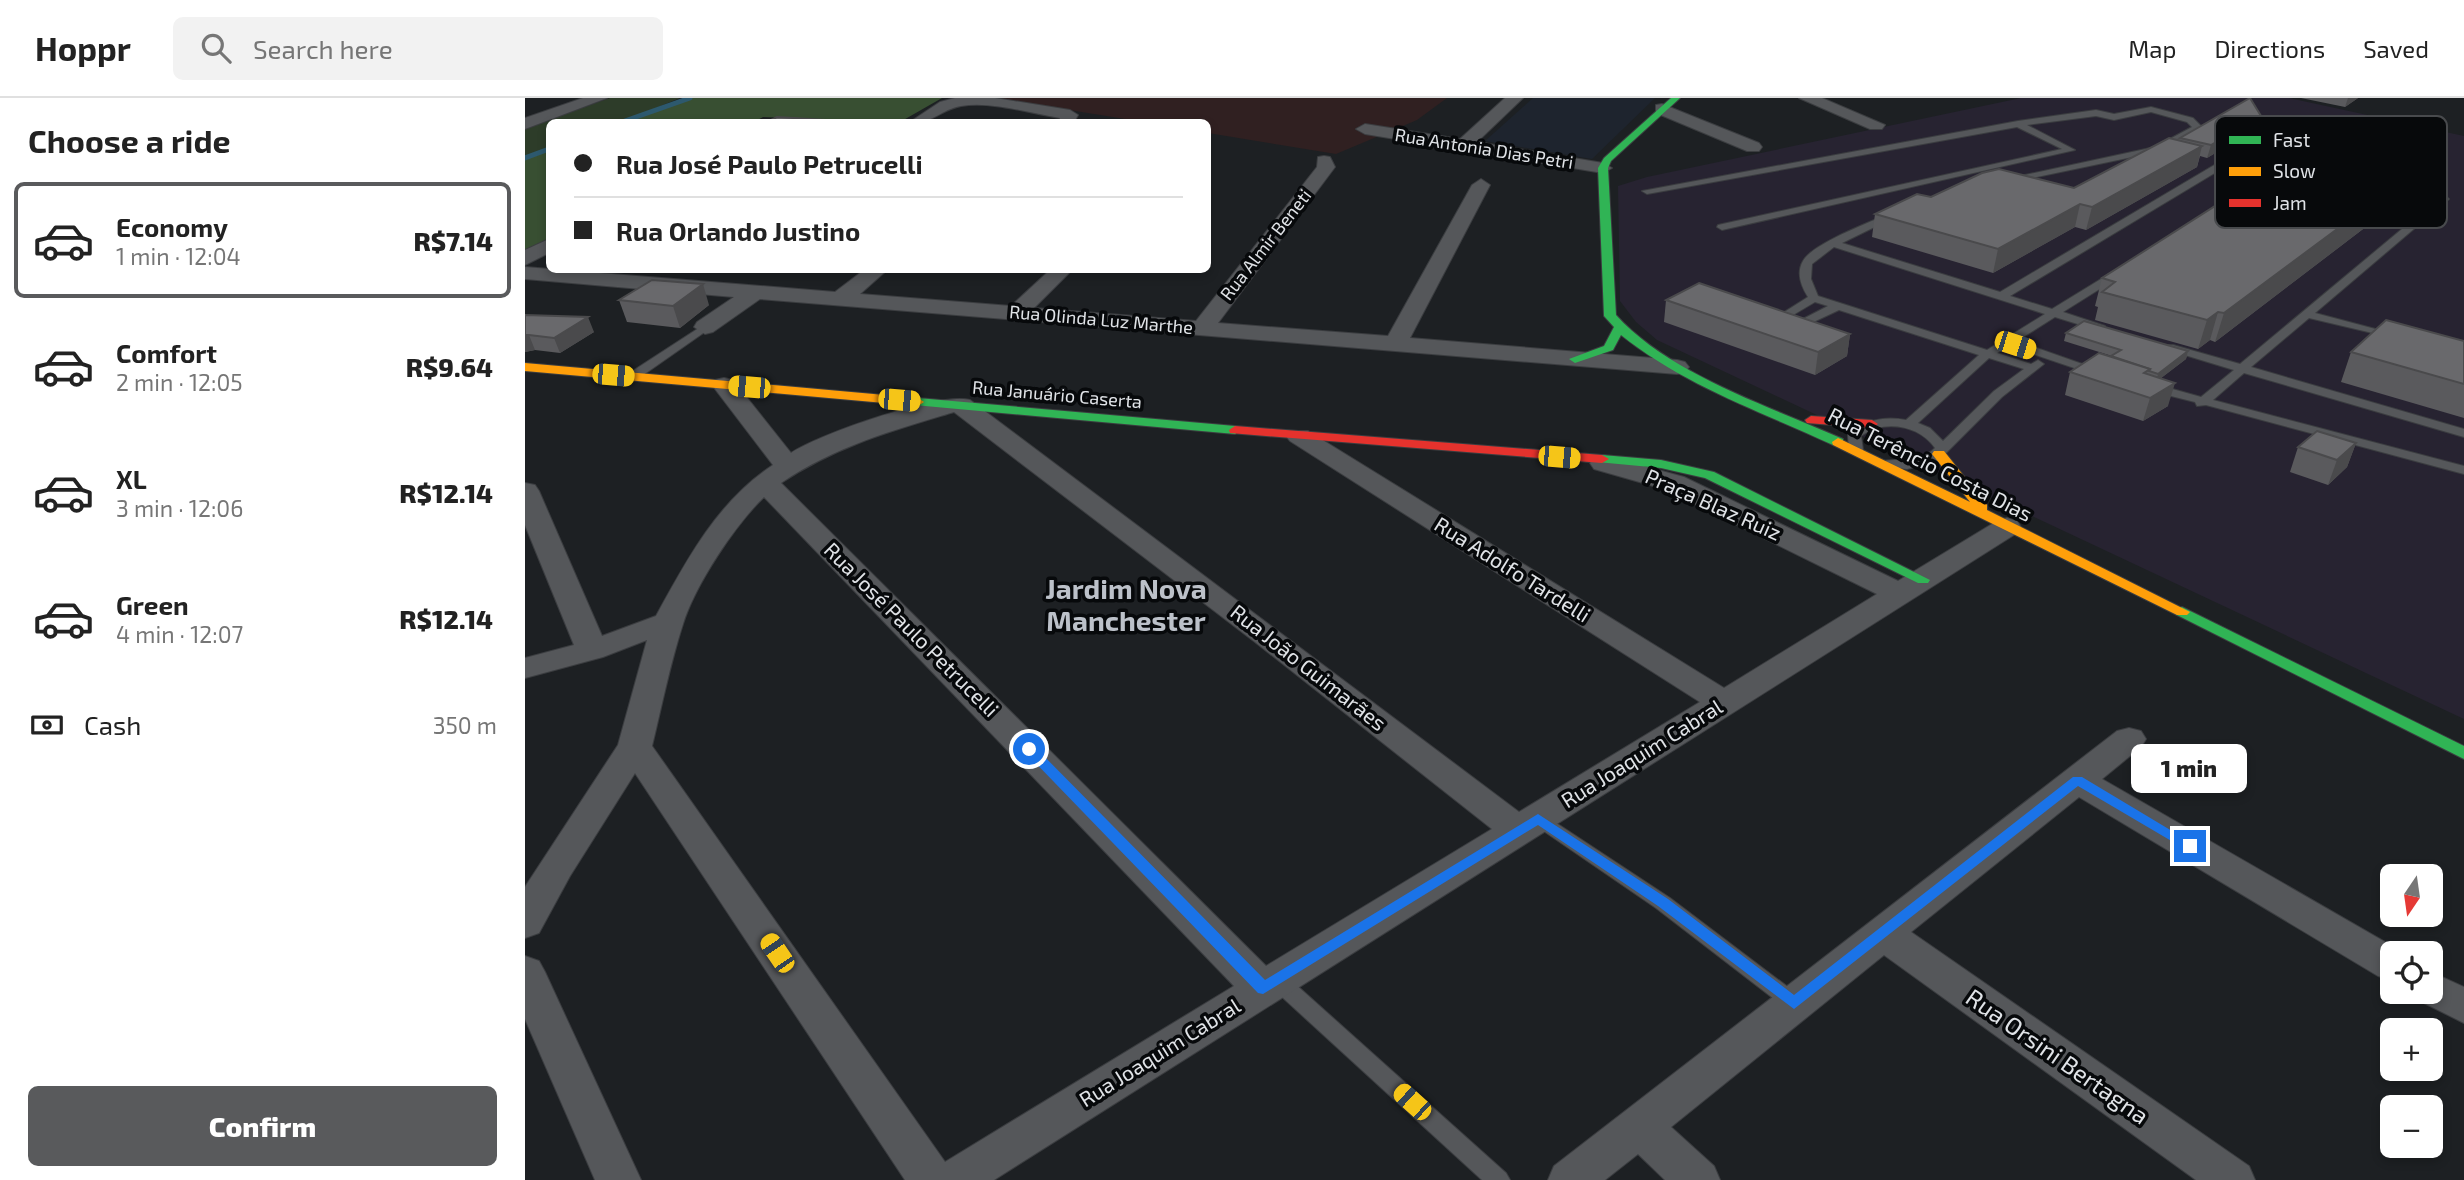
<!DOCTYPE html>
<meta charset="utf-8">
<style>
:root{--surface:#fff;--page:#f2f2f2;--text:#222;--muted:#767676;--line:#e0e0e0;--accent:#595a5c}
body{margin:0;font-family:"Exo 2",sans-serif;background:var(--page);color:var(--text);height:100vh;display:flex;flex-direction:column;font-size:26px;white-space:nowrap}
*{box-sizing:border-box;margin:0}
p{font-size:23px;color:var(--muted)}
.icon{flex:none;width:38px;height:38px;fill:none;stroke:currentColor;stroke-width:2;stroke-linecap:round;stroke-linejoin:round}
.map{position:relative;flex:1;overflow:hidden}
.drawer{display:flex;flex-direction:column;background:var(--surface);width:525px}
.drawer>*{flex:none}
.guide{position:absolute;left:21px;top:21px;width:665px;height:154px;border-radius:10px;box-shadow:0 4px 10px #0003;display:grid;align-content:center;height:154px;padding:0 28px;background:var(--surface)}
.needle{width:46px;rotate:193deg}
.buttons{position:absolute;left:1855px;top:766px;display:grid;gap:14px}
.buttons a{display:grid;place-items:center;width:63px;height:63px;border-radius:10px;background:var(--surface);box-shadow:0 4px 10px #0003;font-size:35px}
.end{position:absolute;width:32px;height:32px;margin:-16px;border:9px solid #1a73e8;background:#fff;box-shadow:0 0 0 4px #fff}
.from{border-radius:50%}
.bubble{position:absolute;height:49px;border-radius:10px;background:var(--surface);box-shadow:0 4px 10px #0003;font-size:23px;font-weight:800;line-height:49px;text-align:center}
.car{position:absolute;width:21px;height:42px;margin:-21px -10px;border-radius:9px;box-shadow:0 0 5px 2px #0007;background:linear-gradient(#f5c518 24%,#345 0 40%,#f5c518 0 76%,#345 0 86%,#f5c518 0)}
.guide b{display:flex;align-items:center;gap:24px;height:66px;font-size:26px}
.guide b+b{border-top:2px solid var(--line)}
.guide i{width:18px;height:18px;background:var(--text)}
ul{padding:0;list-style:none}
li{display:flex;align-items:center;gap:21px;height:116px;margin:0 14px 10px;padding:0 14px;border:4px solid transparent;border-radius:10px}
li div{flex:1}
li b{display:block;font-size:26px}
li em{font-style:normal;font-weight:800}
li.current{border-color:var(--accent)}
li>.icon{width:63px;height:63px;stroke-width:1.5}
h2{padding:0 28px;font-size:32px;line-height:84px}
.pay{display:flex;align-items:center;gap:18px;height:77px;padding:0 28px;font-size:26px}
.pay p{margin-inline-start:auto}
.primary-button{display:flex;gap:14px;margin-top:auto;padding:14px 28px}
.primary-button a{flex:1;height:80px;border-radius:10px;background:var(--accent);color:#fff;font-size:28px;font-weight:800;line-height:80px;text-align:center}
header{display:flex;align-items:center;gap:42px;box-sizing:border-box;height:98px;padding:0 35px;background:var(--surface);border-bottom:2px solid var(--line)}
header strong{font-size:33px}
nav{display:flex;gap:38px;margin-inline-start:auto;font-size:24px}
.search{width:490px;height:63px;background:var(--page);display:flex;align-items:center;gap:18px;box-sizing:border-box;padding:0 24px;border-radius:10px;color:var(--muted);font-size:26px}
main{display:flex;flex:1;min-height:0}
.map>svg:first-child{display:block}
</style>
<header>
<strong>Hoppr</strong>
<div class="search"><svg class="icon" aria-label="search" viewBox="0 0 24 24"><circle cx="10" cy="10" r="6"/><path d="M15 15l6 6"/></svg>Search here</div>
<nav><a>Map</a><a>Directions</a><a>Saved</a></nav>
</header>
<main>
<section class="drawer">
<h2>Choose a ride</h2>
<ul>
<li class="current"><svg class="icon" aria-label="car" viewBox="0 0 24 24"><path d="M5 17H2v-5l4-1 3-4h7l3 4 3 1v5h-3M9 17h6M6 11h13"/><circle cx="7" cy="17" r="2"/><circle cx="17" cy="17" r="2"/></svg><div><b>Economy</b><p>1 min · 12:04</p></div><em>R$7.14</em></li>
<li><svg class="icon" aria-label="car" viewBox="0 0 24 24"><path d="M5 17H2v-5l4-1 3-4h7l3 4 3 1v5h-3M9 17h6M6 11h13"/><circle cx="7" cy="17" r="2"/><circle cx="17" cy="17" r="2"/></svg><div><b>Comfort</b><p>2 min · 12:05</p></div><em>R$9.64</em></li>
<li><svg class="icon" aria-label="car" viewBox="0 0 24 24"><path d="M5 17H2v-5l4-1 3-4h7l3 4 3 1v5h-3M9 17h6M6 11h13"/><circle cx="7" cy="17" r="2"/><circle cx="17" cy="17" r="2"/></svg><div><b>XL</b><p>3 min · 12:06</p></div><em>R$12.14</em></li>
<li><svg class="icon" aria-label="car" viewBox="0 0 24 24"><path d="M5 17H2v-5l4-1 3-4h7l3 4 3 1v5h-3M9 17h6M6 11h13"/><circle cx="7" cy="17" r="2"/><circle cx="17" cy="17" r="2"/></svg><div><b>Green</b><p>4 min · 12:07</p></div><em>R$12.14</em></li>
</ul>
<div class="pay"><svg class="icon" aria-label="cash" viewBox="0 0 24 24"><path d="M3 7h18v10H3z"/><circle cx="12" cy="12" r="2"/></svg>Cash<p>350 m</p></div>
<div class="primary-button"><a>Confirm</a></div>
</section>
<div class="map">
<svg width="1939" height="1082" viewBox="0 0 1939 1082">
<rect width="100%" height="100%" fill="#1d2023"/>
<!-- commercial -->
<path fill="#272331" d="M1496,0H1764L1939,38V621L1132,242L1111,224L1095,203L1093,88L1122,79Z"/>
<!-- built -->
<path fill="#1e242e" d="M1008,0H1130L1067,61L960,43Z"/>
<!-- medical -->
<path fill="#302021" d="M470,0H922L892,22L811,56L683,35L682,24H619Z"/>
<!-- green -->
<path fill="#2d3c29" d="M85,0H155L97,24H24V51L0,60V30Z"/>
<!-- forest -->
<g fill="#384f32">
<path d="M165,0H417L375,24L238,19L229,24H97Z"/>
<path d="M24,51V140L0,154V60Z"/>
</g>
<g fill="none" stroke-linecap="round" stroke-linejoin="round">
<!-- stream -->
<g stroke="#2d596e" stroke-width="5">
<path d="M97,24L165,0"/>
<path d="M0,60L24,51"/>
</g>
<defs>
<g id="lane">
<path d="M1626,9L1668,20L1677,29L1636,53L1483,85V81L1486,80L1630,49L1667,29L1662,24L1626,14L1589,22L1571,18L1502,27L1550,52L1197,132L1192,129L1193,127L1537,51L1492,29L1122,96L1117,93L1493,23L1571,12L1589,16Z"/>
<path d="M1733,52L1790,66L1785,69L1733,58H1718L1485,198L1527,211L1589,173H1597V177L1538,214L1580,228V232H1572L1530,219L1492,243L1580,274L1578,277H1570L1484,248L1472,255L1506,266L1513,262L1519,266L1477,299L1412,364L1382,371L1359,369V363C1378,360 1395,365 1410,350C1394,327 1359,321 1336,338L1338,352L1331,356L1324,352L1323,337C1337,322 1360,318 1381,322L1454,257L1314,212L1282,227H1274V223L1303,208L1290,204L1263,220L1253,218L1283,199C1276,188 1271,175 1278,163C1287,146 1345,124 1364,116L1372,118L1317,145L1475,194L1713,53ZM1309,149L1520,216L1462,252L1293,198L1286,181L1287,166ZM1464,260L1499,271L1469,293L1418,343L1405,330L1393,325Z"/>
<path d="M1864,81L1914,93L1924,101L1790,215L1873,237V241L1784,220L1726,269L1939,331V339L1719,275L1688,302L1939,368V376L1681,307L1672,308L1670,304L1622,292V286L1626,285L1676,299L1709,272L1640,251V247H1648L1715,266L1913,101L1908,97L1861,86L1859,84Z"/>
<path d="M180,226L184,227V231L111,282H103V276Z"/>
<path d="M1013,715L1019,717L1145,800L1276,899L1279,905L1276,911L1269,913L1262,911L1131,810L1007,725L1004,721L1007,717Z"/>
<path d="M752,874L759,876L981,1075L985,1082H957L745,888L742,882L745,876Z"/>
</g>
<g id="street">
<path d="M58,0H82L0,31V20Z"/>
<path d="M430,0H470L545,12L553,17L549,24H533L535,20C504,15 467,3 436,8C414,12 409,26 385,24L415,4Z"/>
<path d="M980,0H998L952,44L1078,65L1087,70L1078,75L840,36L831,31L840,26L935,41Z"/>
<path d="M1274,0H1297L1360,27L1357,31H1345Z"/>
<path d="M1137,6L1234,45L1237,49L1234,53H1222L1131,15V7Z"/>
<path d="M799,58L805,59L810,69L693,225L863,238L947,87L956,81L965,87L885,240L1152,262L1160,264L1164,269L1160,274L1152,276L235,201L188,234L180,236L169,229L172,224L209,199L0,181V169L310,194L339,172H362L335,196L486,208L525,172H547L509,210L671,223L792,69L793,59Z"/>
<path d="M24,141V155L0,167V152Z"/>
<path d="M199,280L208,282L266,355C294,336 415,294 445,302L994,714L1175,604L765,343L761,338L765,333H783L1199,590L1352,496L1139,391L1069,371L1065,365L1069,359L1078,357L1159,379L1373,483L1472,423L1482,420L1492,423L1496,429L1492,435L469,1082H380L110,675L45,778L14,835L0,840V789L93,647L122,542L78,559L0,580V560L49,547L0,427V385L10,387L14,393L77,538L131,518C162,461 193,403 248,367L187,287L190,282ZM429,314L730,544L967,731L741,868L256,385C311,348 366,333 429,314ZM239,399L709,888L420,1064L127,648C137,607 145,566 158,526C170,487 210,427 239,399Z"/>
<path d="M1604,630L1616,633L1621,641L1616,649L1577,681L1881,856H1867V882L1853,878L1554,699L1386,834L1724,1068L1730,1082H1671L1359,857L1146,1029L1189,1068L1195,1082H1140L1113,1056L1080,1082H1023L1029,1068L1592,633Z"/>
<path d="M0,858L14,863L20,874L116,1082H70L0,921Z"/>
<path d="M1906,874L1939,889V925L1891,901L1888,894H1906Z"/>
</g>
<g id="fast">
<path d="M1146,0H1155L1086,63L1083,70L1091,217C1144,276 1246,309 1318,341V347H1308C1237,314 1158,287 1096,237L1088,252L1050,265L1044,261L1079,248L1089,229L1079,218L1073,70L1079,60Z"/>
<path d="M393,300L710,328L716,332L710,336L389,307L387,304Z"/>
<path d="M1077,357L1136,362L1189,374L1405,482L1403,485H1393L1180,380L1136,370L1072,364L1070,361Z"/>
<path d="M1657,509L1939,648V661L1652,517L1649,514L1652,511Z"/>
</g>
<g id="slow">
<path d="M0,265L393,300L399,304L393,308L0,273Z"/>
<path d="M1313,340L1445,404L1407,356L1409,353H1419L1462,407V412L1665,514L1662,517H1652L1308,347L1307,344Z"/>
</g>
<g id="jam">
<path d="M1286,318L1347,322L1353,326L1347,330L1282,325L1280,322Z"/>
<path d="M710,328L1077,357L1084,361L1077,365L705,335L704,332Z"/>
</g>
</defs>
<!-- lane casing -->
<use href="#lane" stroke="#3b3d40" stroke-width="2"/>
<!-- street casing -->
<use href="#street" stroke="#3b3d40" stroke-width="2"/>
<!-- fast casing -->
<use href="#fast" stroke="#3b3d40" stroke-width="2"/>
<!-- slow casing -->
<use href="#slow" stroke="#3b3d40" stroke-width="2"/>
<!-- jam casing -->
<use href="#jam" stroke="#3b3d40" stroke-width="2"/>
<!-- lane -->
<use href="#lane" fill="#55575a" fill-rule="evenodd"/>
<!-- street -->
<use href="#street" fill="#55575a" fill-rule="evenodd"/>
<!-- fast -->
<use href="#fast" fill="#30b455" fill-rule="evenodd"/>
<!-- slow -->
<use href="#slow" fill="#ff9f0a" fill-rule="evenodd"/>
<!-- jam -->
<use href="#jam" fill="#e5322d" fill-rule="evenodd"/>
</g>
<!-- wall -->
<g fill="#5a5a5d">
<path d="M1776,0H1833L1820,9Z"/>
<path d="M1736,18L1732,30L1682,60L1675,58L1672,69L1561,132L1550,129L1468,175L1347,139L1350,116L1549,90L1654,43L1655,40Z"/>
<path d="M1889,74L1880,99L1690,244L1685,242L1673,251L1570,222L1573,209L1570,208L1577,180Z"/>
<path d="M94,202L184,207L155,230L102,224Z"/>
<path d="M1141,202L1325,236L1322,258L1290,277L1139,224Z"/>
<path d="M0,217L69,234L35,255L10,252L0,254Z"/>
<path d="M1541,235L1663,253L1661,261L1636,280L1643,308L1618,323L1540,297L1545,274L1587,258L1539,243Z"/>
<path d="M1939,243V320L1816,284L1826,254Z"/>
<path d="M1831,345L1822,369L1803,387L1765,374L1773,349Z"/>
</g>
<!-- shaded-wall -->
<g fill="#4a4a4c">
<path d="M1823,0H1833L1820,9Z"/>
<path d="M1736,18L1732,30L1682,60L1686,47Z"/>
<path d="M1677,48L1672,69L1561,132L1567,109Z"/>
<path d="M1889,74L1880,99L1690,244L1699,215Z"/>
<path d="M1555,106L1550,129L1468,175L1473,151Z"/>
<path d="M178,186L184,207L155,230L148,208Z"/>
<path d="M1693,214L1685,242L1673,251L1682,222Z"/>
<path d="M63,219L69,234L35,255L29,240Z"/>
<path d="M1325,236L1322,258L1290,277L1293,254Z"/>
<path d="M0,237H4L10,252L0,254Z"/>
<path d="M1663,253L1661,261L1631,284L1633,276Z"/>
<path d="M1650,285L1643,308L1618,323L1625,300Z"/>
<path d="M1831,345L1822,369L1803,387L1812,362Z"/>
</g>
<!-- building -->
<g fill="#69696c" stroke="#4a4a4c" stroke-width="2">
<path d="M1725,0L1736,18L1686,47L1655,40Z"/>
<path d="M252,19L334,24H242Z"/>
<path d="M1644,40L1677,48L1567,109L1555,106L1473,151L1350,116L1392,96L1406,99L1457,75L1474,71L1549,90Z"/>
<path d="M1781,50L1889,74L1699,215L1693,214L1682,222L1577,194L1590,184L1577,180Z"/>
<path d="M127,182L178,186L148,208L94,202Z"/>
<path d="M1174,185L1325,236L1293,254L1141,202Z"/>
<path d="M0,217L63,219L29,240L4,237H0Z"/>
<path d="M1861,222L1939,243V286L1826,254Z"/>
<path d="M1559,223L1663,253L1633,276L1624,273L1625,271L1586,258L1596,252L1541,235Z"/>
<path d="M1574,255L1625,271L1619,275L1650,285L1625,300L1545,274Z"/>
<path d="M1792,333L1831,345L1812,362L1773,349Z"/>
</g>
<!-- route -->
<path fill="#1a73e8" d="M500,648H509L740,882L1013,716L1143,801L1269,897L1548,679H1557L1672,748L1665,753L1660,751L1553,688L1269,911L1133,808L1013,727L738,896L733,895L500,654Z"/>
<g text-anchor="middle" stroke-width="7" stroke-linejoin="round" paint-order="stroke">
<!-- far-street labels -->
<g font-size="18" fill="#e0e3e7" stroke="#07090b">
<text transform="translate(959 51) rotate(9)" y="6">Rua Antonia Dias Petri</text>
<text transform="translate(741 147) rotate(-52)" y="6">Rua Almir Beneti</text>
<text transform="translate(576 222) rotate(5)" y="6">Rua Olinda Luz Marthe</text>
<text transform="translate(532 297) rotate(5)" y="6">Rua Januário Caserta</text>
</g>
<!-- street labels -->
<g font-size="21" fill="#e0e3e7" stroke="#07090b">
<text transform="translate(1405 367) rotate(27)" y="7">Rua Terêncio Costa Dias</text>
<text transform="translate(1188 407) rotate(24)" y="7">Praça Blaz Ruiz</text>
<text transform="translate(987 472) rotate(32)" y="7">Rua Adolfo Tardelli</text>
<text transform="translate(386 532) rotate(45)" y="7">Rua José Paulo Petrucelli</text>
<text transform="translate(783 570) rotate(38)" y="7">Rua João Guimarães</text>
<text transform="translate(1117 656) rotate(-32)" y="7">Rua Joaquim Cabral</text>
<text transform="translate(635 955) rotate(-32)" y="7">Rua Joaquim Cabral</text>
</g>
<!-- near-street labels -->
<g font-size="24" fill="#e0e3e7" stroke="#07090b">
<text transform="translate(1532 959) rotate(35)" y="8">Rua Orsini Bertagna</text>
</g>
<!-- district labels -->
<g font-size="28" font-weight="bold" fill="#bcc1c9" stroke="#07090b">
<text x="601" y="501">Jardim Nova<tspan x="601" dy="32">Manchester</tspan></text>
</g>
</g>
<!-- legend -->
<rect x="1690" y="18" width="232" height="112" rx="10" fill="#07090b" stroke="#484a4d" stroke-width="2"/>
<rect x="1704" y="38" width="32" height="8" fill="#30b455"/>
<rect x="1704" y="69" width="32" height="9" fill="#ff9f0a"/>
<rect x="1704" y="101" width="32" height="8" fill="#e5322d"/>
<g font-size="19" fill="#e0e3e7">
<text x="1748" y="49">Fast</text>
<text x="1748" y="80">Slow</text>
<text x="1748" y="112">Jam</text>
</g>
</svg>
<div class="buttons">
<a><svg class="needle" viewBox="-14 -14 28 28"><path d="M0-13l5 13h-10z" fill="#e53935"/><path d="M0 13l5-13h-10z" fill="#767676"/></svg></a>
<a><svg class="icon" aria-label="locate" viewBox="0 0 24 24"><circle cx="12" cy="12" r="6"/><path d="M12 2v4M12 18v4M2 12h4M18 12h4"/></svg></a>
<a>+</a>
<a>−</a>
</div>
<i class="end from" style="left:504px;top:651px"></i>
<i class="end" style="left:1665px;top:748px"></i>
<div class="bubble" style="left:1606px;top:646px;width:116px">1 min</div>
<i class="car" style="left:1490px;top:247px;rotate:108deg"></i>
<i class="car" style="left:88px;top:277px;rotate:95deg"></i>
<i class="car" style="left:224px;top:289px;rotate:275deg"></i>
<i class="car" style="left:374px;top:302px;rotate:95deg"></i>
<i class="car" style="left:1034px;top:359px;rotate:95deg"></i>
<i class="car" style="left:252px;top:855px;rotate:326deg"></i>
<i class="car" style="left:887px;top:1004px;rotate:312deg"></i>
<div class="guide">
<b><i class="from"></i>Rua José Paulo Petrucelli</b>
<b><i></i>Rua Orlando Justino</b>
</div>
</div>
</main>
